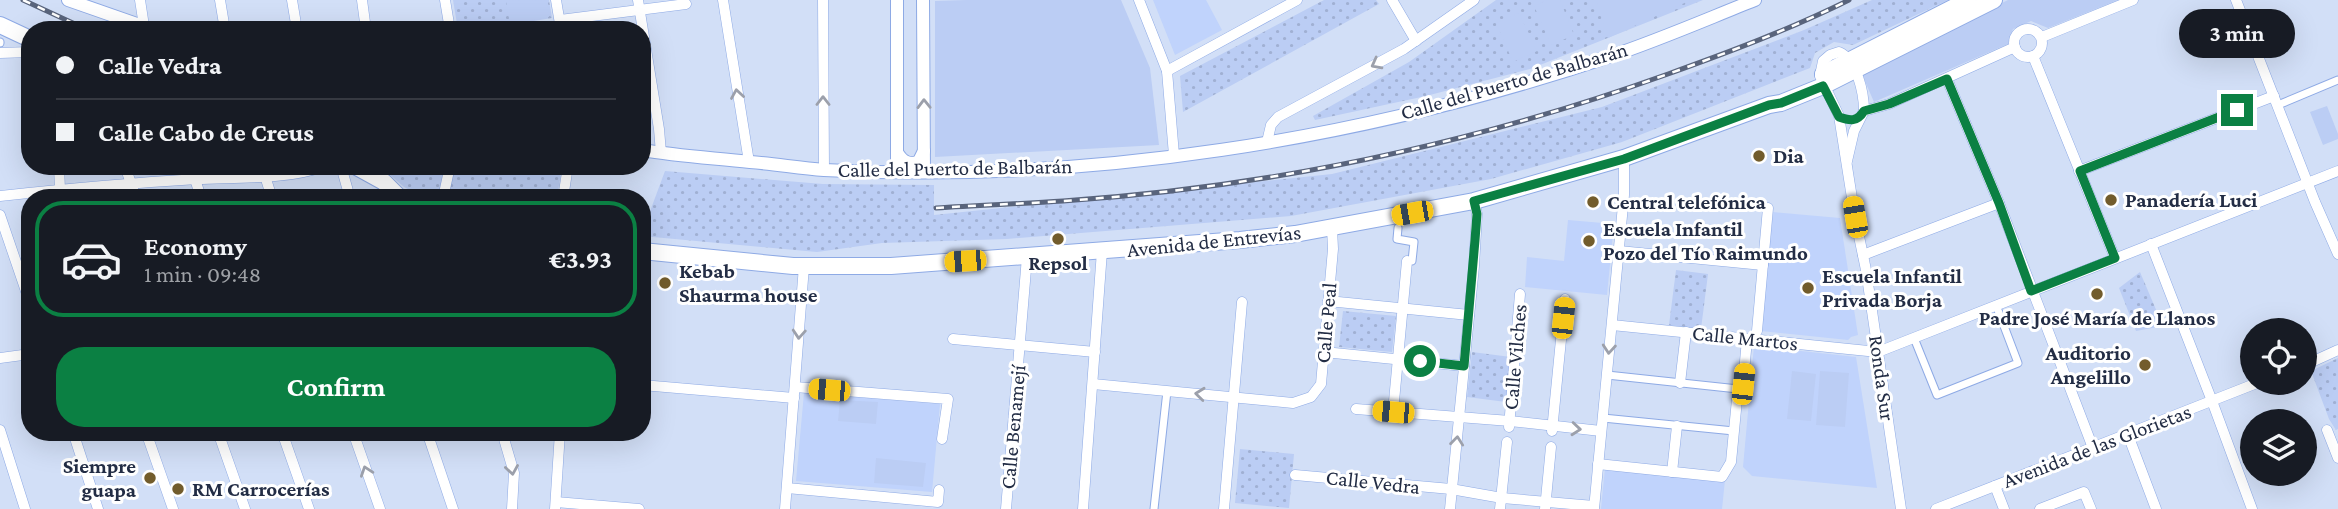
<!DOCTYPE html>
<meta charset="utf-8">
<style>
:root{--surface:#171b24;--page:#242831;--text:#f1f3f6;--muted:#9ea1a6;--line:#363941;--accent:#0b8043}
body{margin:0;font-family:"Crimson Pro",serif;background:var(--page);color:var(--text);height:100vh;display:flex;flex-direction:column;font-size:26px;white-space:nowrap}
*{box-sizing:border-box;margin:0}
p{font-size:23px;color:var(--muted)}
.icon{flex:none;width:38px;height:38px;fill:none;stroke:currentColor;stroke-width:2;stroke-linecap:round;stroke-linejoin:round}
.map{position:relative;flex:1;overflow:hidden}
.drawer{position:absolute;left:21px;top:189px;width:630px;height:252px;display:flex;flex-direction:column;background:var(--surface);border-radius:28px;box-shadow:0 7px 28px #0002}
.drawer>*{flex:none}
.guide{position:absolute;left:21px;top:21px;width:630px;height:154px;border-radius:28px;box-shadow:0 7px 28px #0002;display:grid;align-content:center;height:154px;padding:0 35px;background:var(--surface)}
.tools{position:absolute;left:2240px;top:318px;display:grid;gap:14px}
.tools a{display:grid;place-items:center;width:77px;height:77px;border-radius:50%;background:var(--surface);box-shadow:0 7px 28px #0002;font-size:35px}
.end{position:absolute;width:32px;height:32px;margin:-16px;border:9px solid #0b8043;background:#fff;box-shadow:0 0 0 4px #fff}
.from{border-radius:50%}
.bubble{position:absolute;height:49px;border-radius:24px;background:var(--surface);box-shadow:0 7px 28px #0002;font-size:23px;font-weight:700;line-height:49px;text-align:center}
.car{position:absolute;width:21px;height:42px;margin:-21px -10px;border-radius:9px;box-shadow:0 0 5px 2px #0007;background:linear-gradient(#f5c518 24%,#345 0 40%,#f5c518 0 76%,#345 0 86%,#f5c518 0)}
.guide b{display:flex;align-items:center;gap:24px;height:66px;font-size:26px}
.guide b+b{border-top:2px solid var(--line)}
.guide i{width:18px;height:18px;background:var(--text)}
ul{padding:12px 0 0;list-style:none}
li{display:flex;align-items:center;gap:21px;height:116px;margin:0 14px 10px;padding:0 21px;border:4px solid var(--line);border-radius:28px}
li div{flex:1}
li b{display:block;font-size:26px}
li em{font-style:normal;font-weight:700}
li.current{border-color:var(--accent)}
li>.icon{width:63px;height:63px;stroke-width:1.5}
.primary-button{display:flex;gap:14px;margin-top:auto;padding:14px 35px}
.primary-button a{flex:1;height:80px;border-radius:28px;background:var(--accent);color:#fff;font-size:28px;font-weight:700;line-height:80px;text-align:center}
.map>svg:first-child{display:block}
</style>
<div class="map">
<svg width="2338" height="509" viewBox="0 0 2338 509">
<defs>
<pattern id="grass-dots" width="8" height="8" patternUnits="userSpaceOnUse" patternTransform="scale(1.75)"><rect width="8" height="8" fill="#bbcdf4"/><path d="M2 2h.1M6 6h.1" fill="none" stroke="#a0b0d3" stroke-width="1.8" stroke-linecap="round"/></pattern>
</defs>
<rect width="100%" height="100%" fill="#d2dff7"/>
<!-- built -->
<g fill="#c0d3fc">
<path d="M1153,0H1206L1222,30L1175,55Z"/>
<path d="M1773,212L1840,218L1858,335L1851,337L1848,340L1761,331Z"/>
<path d="M1568,220L1614,224L1607,295L1525,287L1527,257L1564,261Z"/>
<path d="M1754,346L1856,357L1877,488L1752,476L1743,467Z"/>
<path d="M804,393L940,404L932,492L796,481Z"/>
<path d="M1605,468L1725,480L1722,509H1601Z"/>
</g>
<!-- grass -->
<g fill="url(#grass-dots)">
<path d="M453,0H549L552,18L479,30H458Z"/>
<path d="M1324,0H1376L1379,4L1183,112L1180,76Z"/>
<path d="M1496,0H1703L1530,69L1426,96L1315,120L1313,116L1409,62Z"/>
<path d="M1872,0H1948L1853,45L1834,42L1815,53L1810,68L1622,142L1491,179L1291,216L1007,239L882,243L817,252L642,236V214H649L665,171L823,184L934,185V215L1332,174L1602,107L1804,30Z"/>
<path d="M380,166H562L557,198H425L404,187Z"/>
<path d="M1676,270L1708,274L1701,329L1669,325Z"/>
<path d="M2140,272L2163,326L2136,331L2119,288Z"/>
<path d="M1343,311L1396,316L1392,352L1339,347Z"/>
<path d="M1472,352L1511,357L1506,402L1467,397Z"/>
<path d="M2338,358V429L2336,430L2329,419L2311,371Z"/>
<path d="M1240,449L1294,454L1289,508L1235,503Z"/>
</g>
<!-- garden -->
<g fill="#bbcdf4">
<path d="M546,0L549,17L510,24L506,1Z"/>
<path d="M966,0H1121L1150,68L1159,145L935,157V1Z"/>
<path d="M1547,0H1560L1574,35L1551,45L1534,6Z"/>
<path d="M1596,0H1691L1608,38Z"/>
<path d="M2008,0H2118L2048,28L2031,21L2013,29L2008,44L1874,102L1861,72Z"/>
<path d="M1519,13L1537,51L1513,62L1496,23Z"/>
<path d="M2327,106L2338,134V139L2323,145L2310,112Z"/>
<path d="M1792,371L1816,374L1811,421L1787,419Z"/>
<path d="M1820,371L1849,373L1845,427L1816,425Z"/>
<path d="M840,400L878,402L876,424L838,421Z"/>
<path d="M876,458L926,463L923,487L874,483Z"/>
</g>
<g fill="none" stroke-linecap="round" stroke-linejoin="round">
<defs>
<g id="pedestrian">
<path d="M0,42V43"/>
<path d="M2278,105L2338,80"/>
<path d="M1398,228L1397,239L1414,242L1412,261"/>
<path d="M1914,338L1937,395L2018,363L1996,305"/>
<path d="M1607,375L1738,389"/>
<path d="M1603,418L1734,431"/>
<path d="M1154,509L1167,391"/>
</g>
<g id="minor">
<path d="M140,0L144,26"/>
<path d="M220,0L225,30"/>
<path d="M292,0L297,30"/>
<path d="M362,0L366,30"/>
<path d="M445,0L450,30"/>
<path d="M556,0L561,30"/>
<path d="M638,0L659,129L661,153"/>
<path d="M723,0L749,162"/>
<path d="M823,0L824,170"/>
<path d="M1139,0L1167,71L1174,155"/>
<path d="M1392,0L1416,41"/>
<path d="M2236,0L2315,202L2338,254"/>
<path d="M560,20L686,4"/>
<circle cx="2028" cy="43" r="14"/>
<path d="M2042,37L2133,0"/>
<path d="M0,53L30,52"/>
<path d="M2033,56L2115,258"/>
<path d="M1167,71L1297,0"/>
<path d="M1947,79L1999,203L2093,448"/>
<path d="M1864,111C1864,93 1857,60 1839,52L1830,55L1823,61L1820,76L1839,116L1855,217L1866,270L1901,509"/>
<path d="M1267,142L1271,125L1278,117L1404,49L1474,0"/>
<path d="M1847,161L1854,131L1864,111L1889,104L2015,47"/>
<path d="M59,166L60,190L63,198"/>
<path d="M125,166L136,198"/>
<path d="M191,166L201,198"/>
<path d="M267,166L265,176L272,198"/>
<path d="M341,166L350,198"/>
<path d="M2079,171L2274,96"/>
<path d="M0,196C65,189 131,183 197,179C236,177 288,180 324,166"/>
<path d="M443,198L450,166"/>
<path d="M563,198L568,166"/>
<path d="M0,215L30,303"/>
<path d="M2151,244L2212,401L2252,509"/>
<path d="M1619,251L1763,265"/>
<path d="M1863,255L1999,203"/>
<path d="M1328,301L1469,315"/>
<path d="M1612,325L1878,352L2338,171"/>
<path d="M1757,331L1768,208"/>
<path d="M953,339L1095,352"/>
<path d="M1324,352L1464,366"/>
<path d="M0,358L30,354"/>
<path d="M2305,365L2338,350"/>
<path d="M1680,383L1686,332"/>
<path d="M1093,384L1293,403L1311,397L1321,384L1333,249L1332,228"/>
<path d="M642,385L794,398"/>
<path d="M795,387L948,399L942,439"/>
<path d="M1356,409L1510,421L1601,431"/>
<path d="M1393,412L1407,261"/>
<path d="M1509,427L1520,294"/>
<path d="M0,430L25,509"/>
<path d="M2327,430L2338,458"/>
<path d="M1552,431L1565,299"/>
<path d="M73,432L98,509"/>
<path d="M146,432L173,509"/>
<path d="M218,432L245,509"/>
<path d="M282,432L309,509"/>
<path d="M353,432L380,509"/>
<path d="M427,432L453,509"/>
<path d="M502,432L514,473L512,509"/>
<path d="M508,432L560,436"/>
<path d="M2128,435L2156,509"/>
<path d="M1598,464L1722,477L1731,462L1738,389L1743,384L1747,339"/>
<path d="M1672,472L1677,426"/>
<path d="M1295,475L1451,489L1502,498L1594,506"/>
<path d="M1995,486L2004,509"/>
<path d="M787,488L938,502L939,490"/>
<path d="M556,502L639,509"/>
<path d="M555,509L560,432"/>
<path d="M785,509L804,266"/>
<path d="M1006,509L1027,257"/>
<path d="M1083,509L1102,251"/>
<path d="M1224,509L1242,302"/>
<path d="M1450,509L1474,266L1477,214L1474,201"/>
<path d="M1500,509L1507,442"/>
<path d="M1545,509L1551,447"/>
<path d="M1594,509L1624,195V158"/>
<path d="M1936,509L2257,383"/>
<path d="M2040,509L2084,492L2091,509"/>
</g>
<g id="tertiary">
<path d="M68,0L154,30"/>
<path d="M897,0V172"/>
<path d="M923,0L924,172"/>
<path d="M642,150C678,156 714,158 750,162C775,164 799,168 824,170C1086,184 1362,140 1611,56C1659,40 1707,19 1755,0"/>
<path d="M898,154C903,162 910,166 919,161L924,151"/>
</g>
<g id="primary">
<path d="M0,25L30,39"/>
<path d="M1823,74L1968,0"/>
<path d="M355,166L384,182L400,198"/>
<path d="M642,251L793,266H891L1240,240L1295,234L1474,201L1624,158L1769,105L1781,103L1823,86L1994,0"/>
</g>
</defs>
<!-- pedestrian casing -->
<use href="#pedestrian" stroke="#8eaae5" stroke-width="9"/>
<!-- minor casing -->
<use href="#minor" stroke="#8eaae5" stroke-width="11"/>
<!-- tertiary casing -->
<use href="#tertiary" stroke="#8eaae5" stroke-width="14"/>
<!-- primary casing -->
<use href="#primary" stroke="#8eaae5" stroke-width="18"/>
<!-- pedestrian -->
<use href="#pedestrian" stroke="#fff" stroke-width="7"/>
<!-- minor -->
<use href="#minor" stroke="#fff" stroke-width="10"/>
<!-- tertiary -->
<use href="#tertiary" stroke="#fff" stroke-width="12"/>
<!-- primary -->
<use href="#primary" stroke="#fff" stroke-width="16"/>
<defs>
<g id="rail">
<path d="M23,0L88,30"/>
<path d="M936,208C978,205 1020,204 1063,201C1269,187 1473,144 1668,74C1729,52 1791,29 1849,0"/>
</g>
</defs>
<!-- rail casing -->
<use href="#rail" stroke="#59647c" stroke-width="5"/>
<!-- rail -->
<use href="#rail" stroke="#fff" stroke-width="2.5" stroke-dasharray="8" stroke-linecap="butt"/>
</g>
<!-- one-way arrows -->
<defs><path id="oneway-chevron" d="M-2-3.5L2.5 0L-2 3.5" fill="none" stroke-width="1.6" stroke-linecap="round" stroke-linejoin="round" transform="scale(1.75)"/></defs>
<g stroke="#9ca0ab">
<use href="#oneway-chevron" transform="translate(1376 64) rotate(152)"/>
<use href="#oneway-chevron" transform="translate(737 94) rotate(-99)"/>
<use href="#oneway-chevron" transform="translate(823 101) rotate(-90)"/>
<use href="#oneway-chevron" transform="translate(924 104) rotate(-91)"/>
<use href="#oneway-chevron" transform="translate(799 334) rotate(94)"/>
<use href="#oneway-chevron" transform="translate(1609 349) rotate(95)"/>
<use href="#oneway-chevron" transform="translate(1200 394) rotate(-174)"/>
<use href="#oneway-chevron" transform="translate(1576 429) rotate(5)"/>
<use href="#oneway-chevron" transform="translate(1457 441) rotate(-84)"/>
<use href="#oneway-chevron" transform="translate(512 470) rotate(81)"/>
<use href="#oneway-chevron" transform="translate(366 471) rotate(-109)"/>
</g>
<g fill="none" stroke-linecap="round" stroke-linejoin="round">
<!-- route -->
<path stroke="#0b8043" stroke-width="9" d="M1420,361L1464,366L1475,240L1477,214L1474,201L1624,159L1769,105L1781,103L1823,86L1839,117C1850,121 1857,122 1864,111L1889,104L1947,79L1999,203L2031,291L2115,258L2080,171L2237,110"/>
</g>
<!-- markers -->
<g fill="#725c2c" stroke="#fff" stroke-width="2.5">
<circle cx="1759" cy="156" r="7"/>
<circle cx="2111" cy="200" r="7"/>
<circle cx="1593" cy="202" r="7"/>
<circle cx="1058" cy="239" r="7"/>
<circle cx="1589" cy="241" r="7"/>
<circle cx="665" cy="283" r="7"/>
<circle cx="1808" cy="288" r="7"/>
<circle cx="2097" cy="294" r="7"/>
<circle cx="2145" cy="365" r="7"/>
<circle cx="150" cy="478" r="7"/>
<circle cx="178" cy="489" r="7"/>
</g>
<g text-anchor="middle" stroke-width="6" stroke-linejoin="round" paint-order="stroke">
<!-- street labels -->
<g font-size="21" fill="#232d45" stroke="#fff">
<text transform="translate(1514 81) rotate(-16)" y="7">Calle del Puerto de Balbarán</text>
<text transform="translate(955 168) rotate(-1)" y="7">Calle del Puerto de Balbarán</text>
<text transform="translate(1214 241) rotate(-6)" y="7">Avenida de Entrevías</text>
<text transform="translate(1326 323) rotate(-85)" y="7">Calle Peal</text>
<text transform="translate(1745 338) rotate(6)" y="7">Calle Martos</text>
<text transform="translate(1515 357) rotate(-85)" y="7">Calle Vilches</text>
<text transform="translate(1882 378) rotate(82)" y="7">Ronda Sur</text>
<text transform="translate(1013 427) rotate(-85)" y="7">Calle Benamejí</text>
<text transform="translate(2097 446) rotate(-21)" y="7">Avenida de las Glorietas</text>
<text transform="translate(1373 482) rotate(6)" y="7">Calle Vedra</text>
</g>
<!-- poi labels -->
<g font-size="21" font-weight="bold" fill="#232d45" stroke="#fff" text-anchor="start">
<text x="1773" y="163">Dia</text>
<text x="2125" y="207">Panadería Luci</text>
<text x="1607" y="209">Central telefónica</text>
<text x="1603" y="236">Escuela Infantil<tspan x="1603" dy="24">Pozo del Tío Raimundo</tspan></text>
<text x="1058" y="270" text-anchor="middle">Repsol</text>
<text x="679" y="278">Kebab<tspan x="679" dy="24">Shaurma house</tspan></text>
<text x="1822" y="283">Escuela Infantil<tspan x="1822" dy="24">Privada Borja</tspan></text>
<text x="2097" y="325" text-anchor="middle">Padre José María de Llanos</text>
<text x="2131" y="360" text-anchor="end">Auditorio<tspan x="2131" dy="24">Angelillo</tspan></text>
<text x="136" y="473" text-anchor="end">Siempre<tspan x="136" dy="24">guapa</tspan></text>
<text x="192" y="496">RM Carrocerías</text>
</g>
</g>
</svg>
<div class="tools">
<a><svg class="icon" aria-label="locate" viewBox="0 0 24 24"><circle cx="12" cy="12" r="6"/><path d="M12 2v4M12 18v4M2 12h4M18 12h4"/></svg></a>
<a><svg class="icon" aria-label="layers" viewBox="0 0 24 24"><path d="M12 4l9 5-9 5-9-5zM3 14l9 5 9-5"/></svg></a>
</div>
<i class="end from" style="left:1420px;top:361px"></i>
<i class="end" style="left:2237px;top:110px"></i>
<div class="bubble" style="left:2179px;top:9px;width:116px">3 min</div>
<i class="car" style="left:1412px;top:213px;rotate:260deg"></i>
<i class="car" style="left:1855px;top:217px;rotate:350deg"></i>
<i class="car" style="left:965px;top:261px;rotate:266deg"></i>
<i class="car" style="left:1563px;top:318px;rotate:6deg"></i>
<i class="car" style="left:1743px;top:384px;rotate:6deg"></i>
<i class="car" style="left:829px;top:390px;rotate:275deg"></i>
<i class="car" style="left:1393px;top:412px;rotate:275deg"></i>
<div class="guide">
<b><i class="from"></i>Calle Vedra</b>
<b><i></i>Calle Cabo de Creus</b>
</div>
<section class="drawer">
<ul>
<li class="current"><svg class="icon" aria-label="car" viewBox="0 0 24 24"><path d="M5 17H2v-5l4-1 3-4h7l3 4 3 1v5h-3M9 17h6M6 11h13"/><circle cx="7" cy="17" r="2"/><circle cx="17" cy="17" r="2"/></svg><div><b>Economy</b><p>1 min · 09:48</p></div><em>€3.93</em></li>
</ul>
<div class="primary-button"><a>Confirm</a></div>
</section>
</div>
